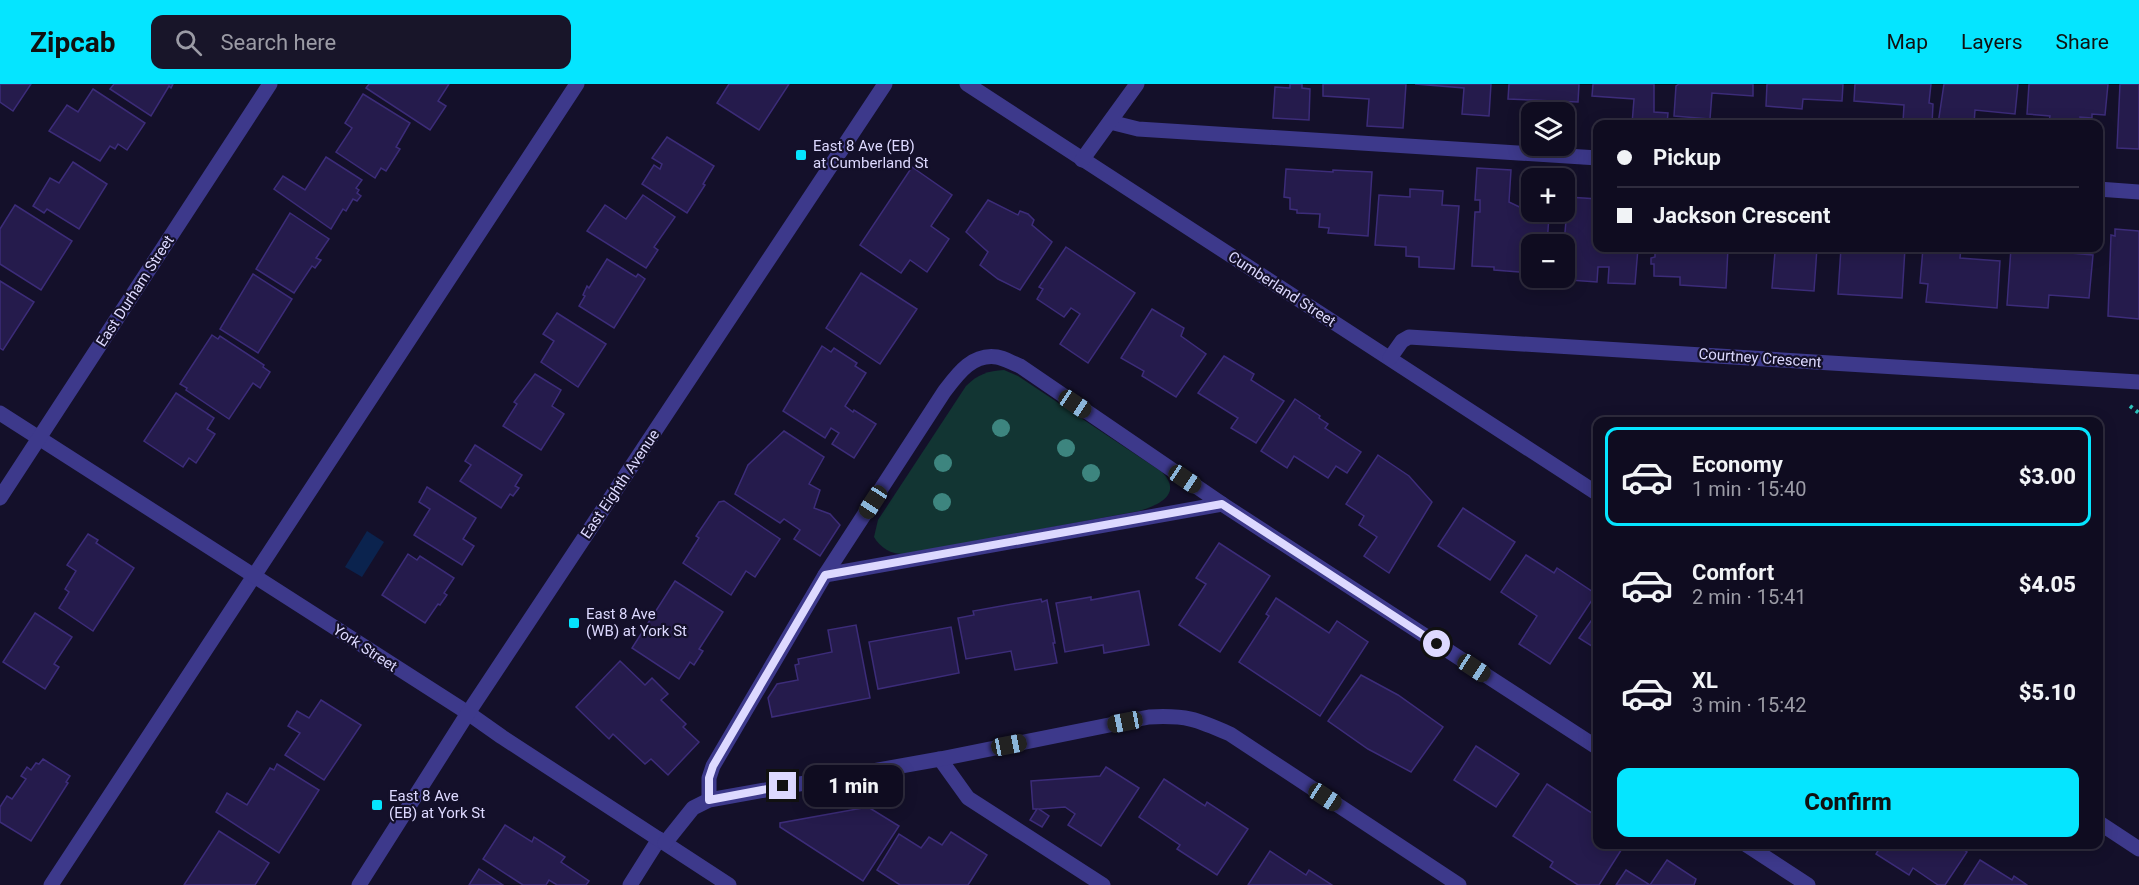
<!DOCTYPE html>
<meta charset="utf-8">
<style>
:root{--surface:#0f0c20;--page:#181529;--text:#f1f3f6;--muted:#9b9ba5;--line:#2f2c3e;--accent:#05e5ff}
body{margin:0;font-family:Roboto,sans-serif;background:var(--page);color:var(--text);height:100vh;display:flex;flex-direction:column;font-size:22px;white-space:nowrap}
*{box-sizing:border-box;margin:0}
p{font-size:20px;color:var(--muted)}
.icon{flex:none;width:33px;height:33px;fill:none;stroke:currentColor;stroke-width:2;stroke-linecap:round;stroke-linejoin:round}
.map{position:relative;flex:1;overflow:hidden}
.drawer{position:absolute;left:1593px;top:333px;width:510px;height:432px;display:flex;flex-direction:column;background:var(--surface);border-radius:12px;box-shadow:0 3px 15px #0003,0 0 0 2px var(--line)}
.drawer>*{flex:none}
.banner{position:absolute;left:1593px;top:36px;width:510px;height:132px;border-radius:12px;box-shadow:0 3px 15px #0003,0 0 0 2px var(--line);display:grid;align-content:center;height:132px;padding:0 24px;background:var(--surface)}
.tools{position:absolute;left:1521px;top:18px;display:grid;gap:12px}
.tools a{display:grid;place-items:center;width:54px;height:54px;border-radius:12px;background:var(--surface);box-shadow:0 3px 15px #0003,0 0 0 2px var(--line);font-size:30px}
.end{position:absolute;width:27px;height:27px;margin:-14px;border:8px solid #ddd9ff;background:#111;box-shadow:0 0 0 3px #111}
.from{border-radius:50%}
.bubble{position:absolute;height:42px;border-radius:12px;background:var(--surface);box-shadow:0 3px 15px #0003,0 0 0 2px var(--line);font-size:20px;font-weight:800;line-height:42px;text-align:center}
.car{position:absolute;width:18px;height:36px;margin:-18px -9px;border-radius:8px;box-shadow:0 0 4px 2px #0007;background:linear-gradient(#222 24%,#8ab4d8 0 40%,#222 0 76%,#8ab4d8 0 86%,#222 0)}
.banner b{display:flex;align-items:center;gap:21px;height:57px;font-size:22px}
.banner b+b{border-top:2px solid var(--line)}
.banner i{width:15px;height:15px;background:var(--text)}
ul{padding:10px 0 0;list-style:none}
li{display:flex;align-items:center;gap:18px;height:99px;margin:0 12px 9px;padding:0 12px;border:3px solid transparent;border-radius:12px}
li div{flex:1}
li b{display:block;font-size:22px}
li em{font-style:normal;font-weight:800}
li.current{border-color:var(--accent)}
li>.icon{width:54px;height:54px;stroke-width:1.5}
.primary-button{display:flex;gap:12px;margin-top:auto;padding:12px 24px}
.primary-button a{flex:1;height:69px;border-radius:12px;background:var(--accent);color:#111;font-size:24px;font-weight:800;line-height:69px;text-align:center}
header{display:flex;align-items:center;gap:36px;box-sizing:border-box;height:84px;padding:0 30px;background:var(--accent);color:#111}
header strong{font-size:28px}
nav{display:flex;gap:33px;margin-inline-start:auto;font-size:21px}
.search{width:420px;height:54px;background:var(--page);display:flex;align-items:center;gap:15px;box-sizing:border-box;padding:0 21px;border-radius:12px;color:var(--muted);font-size:22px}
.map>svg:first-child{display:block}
</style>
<header>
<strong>Zipcab</strong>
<div class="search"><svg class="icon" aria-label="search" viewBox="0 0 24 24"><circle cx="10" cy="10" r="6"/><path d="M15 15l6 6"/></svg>Search here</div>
<nav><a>Map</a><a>Layers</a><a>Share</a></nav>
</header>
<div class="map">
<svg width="2139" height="801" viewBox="0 0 2139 801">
<rect width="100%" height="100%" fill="#14102a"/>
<!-- green -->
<path fill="#123533" d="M1004,286L1018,292L1162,388C1183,410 1159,421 1139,427L906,470C893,471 881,465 874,453L878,436L966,302C978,290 988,287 1004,286Z"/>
<!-- water -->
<path fill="#0b234e" d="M367,447L384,458L362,493L345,483Z"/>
<!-- building -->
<g fill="#251b4c" stroke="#3c2c79" stroke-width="1.5">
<path d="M0,0H31L13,27L0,18Z"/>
<path d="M114,0H173L171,4L169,2L151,32L110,5Z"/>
<path d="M369,0H449L438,17L446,22L430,46L366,4Z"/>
<path d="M729,0H789L759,46L717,19Z"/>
<path d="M1290,0H1302V4L1310,5L1309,36L1273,34L1275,3L1290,4Z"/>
<path d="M1323,0H1406L1403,44L1367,42L1369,15L1323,12Z"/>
<path d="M1415,0H1491L1489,32L1462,30L1464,4Z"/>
<path d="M1509,0H1579L1578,18L1508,15Z"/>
<path d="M1593,0H1654V28L1668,29L1667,40H1632L1634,15L1592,12Z"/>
<path d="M1679,0H1753V12L1712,9L1710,35L1674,32L1676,2Z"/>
<path d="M1767,0H1843L1842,17L1803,15L1802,25L1766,22Z"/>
<path d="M1855,0H1931L1929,19L1933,20L1932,40L1903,38L1904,21L1854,17Z"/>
<path d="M1944,0H2018L2015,30L1975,26L1974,40H1938Z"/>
<path d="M2029,0H2108L2105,31L2092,30V34L2080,33V39L2049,37L2050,32L2027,30Z"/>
<path d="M2120,0H2139V65L2117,64Z"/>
<path d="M93,5L145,39L127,66L118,60L115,65L110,62L100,77L49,47L67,21L78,28Z"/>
<path d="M363,10L410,39L396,63L400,65L386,87L381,84L375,94L336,68L352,44L345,39Z"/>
<path d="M667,53L714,82L703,100L705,101L687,129L642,100L654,81L660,85L662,80L652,74Z"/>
<path d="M326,73L362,96L356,104L359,106L357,109L361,112L357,117L353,115L346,127L343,125L331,145L274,105L283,92L305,106Z"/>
<path d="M73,78L107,100L79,145L47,125L44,129L33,122L50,94L59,99Z"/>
<path d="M912,83L952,111L931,142L949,155L927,188L910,176L901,189L860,161Z"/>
<path d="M1477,84L1511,86L1509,118L1536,131L1549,132L1547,160H1532V189L1494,186V183L1472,182L1475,128H1480V116H1475Z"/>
<path d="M1286,85L1333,88V86L1372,88L1368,152L1328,149L1329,144L1319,143L1320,130L1297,129V126L1290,125V114L1284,113Z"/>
<path d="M1410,105L1443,107L1442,121L1459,122L1454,185L1419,183V173L1406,172V163L1375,161L1379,111L1410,113Z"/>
<path d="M643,111L675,133L654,163L658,166L646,184L587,147L605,121L626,135Z"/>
<path d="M1568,113L1598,115V164H1638L1635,200L1608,199L1609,183H1598L1597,198L1555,195L1564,194V160H1557H1564Z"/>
<path d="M988,116L1018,131L1020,127L1028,130L1034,136L1032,141L1052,158L1020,206L998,195L980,181L988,168L966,148Z"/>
<path d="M15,121L72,157L41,206L0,180V145Z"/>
<path d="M290,129L329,155L316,174L321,176L315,184L312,182L294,209L256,185Z"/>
<path d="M2115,145L2139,147V235L2108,232L2111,151L2115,152Z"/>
<path d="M1066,163L1135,209L1088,279L1060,260L1080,230L1071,224L1064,233L1037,215L1043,205L1039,203Z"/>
<path d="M1655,164H1728L1726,204L1680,201V193L1654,192V180H1651V174L1655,173Z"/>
<path d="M1745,164H1817L1814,207L1772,204L1775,168L1745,166Z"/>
<path d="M1841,164H1905L1902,214L1838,210Z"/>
<path d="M1923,164H1961L1960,174L2000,177L1997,224L1926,218L1928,200L1920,199Z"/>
<path d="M2011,164H2048V167L2093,171L2089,214L2049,211L2048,224L2007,221Z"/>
<path d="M607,175L636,193L638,190L645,195L614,244L579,222L585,212L583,211L587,202L589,204Z"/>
<path d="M861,189L917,225L880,280L826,244Z"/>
<path d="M253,190L292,215L258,269L220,245Z"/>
<path d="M0,197L34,218L3,266L0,264Z"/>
<path d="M1152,225L1184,244L1181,252L1206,270L1176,313L1142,292L1144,287L1121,274Z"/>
<path d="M557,229L606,260L578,303L541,278L554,257L543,250Z"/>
<path d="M212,251L218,255L220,252L264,281L263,283L270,288L260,304L253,299L229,335L186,306L187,304L180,300Z"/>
<path d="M822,262L831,268L834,264L857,279L855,282L866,289L845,322L853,328L854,326L876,340L854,374L832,360L839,349L831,344L825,354L783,327Z"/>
<path d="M1224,272L1254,290L1251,296L1284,317L1256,359L1231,344L1238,334L1198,309Z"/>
<path d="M535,290L561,306L552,322L564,330L541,366L503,342L517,320L514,318Z"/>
<path d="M176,309L214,334L207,345L215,350L196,379L189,374L183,383L144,357Z"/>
<path d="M1295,315L1320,332L1319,334L1328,340L1325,344L1361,368L1347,389L1336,382L1328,394L1294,372L1287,384L1261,367Z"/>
<path d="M784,347L824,373L809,400L820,406L814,424L830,430L840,441L820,472L794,455L800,446L784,435L780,439L735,410L748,381Z"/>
<path d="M475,361L522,391L515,402L519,404L513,412L510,410L501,424L460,397L471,381L465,377Z"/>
<path d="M1378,371L1409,392L1432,418L1389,489L1364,472L1377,453L1359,441L1364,432L1346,420Z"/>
<path d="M427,403L476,434L463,455L474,462L462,481L414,451L430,425L419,418Z"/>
<path d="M724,417L780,455L755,493L746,487L731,511L683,479L699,454L696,452L719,418Z"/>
<path d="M1463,424L1515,458L1490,496L1438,462Z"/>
<path d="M88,450L98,456L96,459L134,484L93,547L59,524L69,508L65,505L76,487L67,481Z"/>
<path d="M1219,459L1270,492L1220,568L1179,541L1206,500L1196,494Z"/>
<path d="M408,470L417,476L420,472L454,494L444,509L447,511L440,521L438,520L425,539L382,511Z"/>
<path d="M1526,471L1554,489L1557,484L1596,510L1550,580L1519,560L1537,532L1501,508Z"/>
<path d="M675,497L723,528L699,565L703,567L694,581L690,578L679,595L632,564Z"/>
<path d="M1139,507L1149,561L1104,569L1103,561L1065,568L1056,519L1091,513V516Z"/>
<path d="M1276,514L1329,549L1337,537L1368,558L1320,632L1239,578L1269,532L1266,530Z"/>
<path d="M1041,515L1042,518L1047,516L1055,559H1053L1057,579L1015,586L1011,567L966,575L958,534L974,531L973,527Z"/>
<path d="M1598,527V566L1579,554Z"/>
<path d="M35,529L72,553L54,580L59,583L45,605L3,578Z"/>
<path d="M856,541L870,614L772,633L768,614L777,600L798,596L795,581L799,580L798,575L832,568L828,546Z"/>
<path d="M951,543L959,589L878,605L869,558Z"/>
<path d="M620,577L645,601L652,594L668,610L661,616L686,640L683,643L699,658L668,691L651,675L645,680L613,650L609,655L576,623Z"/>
<path d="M1361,591L1398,611L1443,643L1411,688L1368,665L1328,637Z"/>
<path d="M321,616L361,641L324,696L285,671L300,649L288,642L297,627L309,634Z"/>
<path d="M1476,662L1519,690L1496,723L1454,696Z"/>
<path d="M43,675L70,692L66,698L68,699L31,757L0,738V723L7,712L12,715L26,695L21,692L27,683L31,686L36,679L39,680Z"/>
<path d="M277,680L319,706L279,769L216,728L227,709L247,721L270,684L274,686Z"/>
<path d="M1106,683L1139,704L1101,762L1068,741L1075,730L1065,723L1039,725L1049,732L1042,743L1030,736L1037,725H1033L1031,697L1100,692Z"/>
<path d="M1164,695L1205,722L1207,718L1248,745L1217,791L1177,765L1180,761L1139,733Z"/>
<path d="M1547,700L1598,733V760H1625L1599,801H1578L1550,783L1553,778L1513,752Z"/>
<path d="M868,723L899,742L863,797L780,743V739Z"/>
<path d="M505,741L532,758L534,753L565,773L561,778L589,797L586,801H557L549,796L546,801H523L483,775Z"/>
<path d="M219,747L269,779L255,801H184Z"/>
<path d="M951,748L987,771L968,801H900L877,786L899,750L921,764L929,753L942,761Z"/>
<path d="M1882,760H1956L1967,768L1945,801H1938L1913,784L1909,791L1876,770Z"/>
<path d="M1270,767L1306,791L1309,786L1332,801H1248Z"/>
<path d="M1667,776L1696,795L1694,801H1650Z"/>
<path d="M1980,776L2012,796L2014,792L2027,801H1964Z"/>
<path d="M479,785L503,801H469Z"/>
<path d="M1626,786L1650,801H1616Z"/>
</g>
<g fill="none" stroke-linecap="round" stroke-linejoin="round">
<!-- path -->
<path stroke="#2cc0b8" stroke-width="4" stroke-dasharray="3 4.5" stroke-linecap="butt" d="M2130,322L2139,329"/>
<!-- service -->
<g stroke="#3d398b" stroke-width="15">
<path d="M1110,38L1138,45L1598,74"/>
<path d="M2098,105L2139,108"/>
<path d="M825,491L1222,420"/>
<path d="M940,675L968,714L1103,801"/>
<path d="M709,716V694L713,682L825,491L944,308C957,291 972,269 997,273C1004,274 1012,279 1020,282L1222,420L1598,664"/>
<path d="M1745,760L1808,801"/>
<path d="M51,801L577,0"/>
<path d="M630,801L659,755"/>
</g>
<!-- minor -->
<g stroke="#3d398b" stroke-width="15">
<path d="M967,0L1598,410"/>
<path d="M1082,76L1137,0"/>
<path d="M1390,274L1402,257L1409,253L2139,298"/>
<path d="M0,329L468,629L502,653L729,801"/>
<path d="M0,414L270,0"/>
<path d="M2098,738L2139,765"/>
<path d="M665,759L693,724L709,716L940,675L1149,633C1186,631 1196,635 1230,650L1459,801"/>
</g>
<!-- tertiary -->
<path stroke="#3d398b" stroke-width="15" d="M359,801L468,629L885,0"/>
</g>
<!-- trees -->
<g fill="#3d857f">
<circle cx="1001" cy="344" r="9"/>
<circle cx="1066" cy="364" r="9"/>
<circle cx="943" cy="379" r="9"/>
<circle cx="1091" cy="389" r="9"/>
<circle cx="942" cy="418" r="9"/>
</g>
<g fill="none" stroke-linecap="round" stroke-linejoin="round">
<!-- route -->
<path stroke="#ddd9ff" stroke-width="8" d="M783,702L709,716V694L713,682L825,491L1222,420L1437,560"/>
</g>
<!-- markers -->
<g fill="#05e5ff" stroke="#14102a" stroke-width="2">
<rect x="795" y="65" width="12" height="12" rx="3"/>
<rect x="568" y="533" width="12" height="12" rx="3"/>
<rect x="371" y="715" width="12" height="12" rx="3"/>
</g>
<g text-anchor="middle" stroke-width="4.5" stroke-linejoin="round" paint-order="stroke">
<!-- poi labels -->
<g font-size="15" fill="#ddd9ff" stroke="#14102a" text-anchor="start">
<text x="813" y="67">East 8 Ave (EB)<tspan x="813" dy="17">at Cumberland St</tspan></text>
<text x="586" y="535">East 8 Ave<tspan x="586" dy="17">(WB) at York St</tspan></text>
<text x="389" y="717">East 8 Ave<tspan x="389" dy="17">(EB) at York St</tspan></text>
</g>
<!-- street labels -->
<g font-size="15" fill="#ddd9ff" stroke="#14102a">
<text transform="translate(1282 205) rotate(33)" y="5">Cumberland Street</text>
<text transform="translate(135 207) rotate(-57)" y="5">East Durham Street</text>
<text transform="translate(1760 274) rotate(4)" y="5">Courtney Crescent</text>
<text transform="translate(620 400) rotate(-56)" y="5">East Eighth Avenue</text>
<text transform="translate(365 564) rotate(33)" y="5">York Street</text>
</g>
</g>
</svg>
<div class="tools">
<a><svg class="icon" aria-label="layers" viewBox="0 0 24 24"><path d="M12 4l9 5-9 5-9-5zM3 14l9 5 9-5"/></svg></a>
<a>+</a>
<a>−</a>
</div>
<i class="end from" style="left:1437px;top:560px"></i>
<i class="end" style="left:783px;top:702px"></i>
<div class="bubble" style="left:804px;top:681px;width:99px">1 min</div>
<i class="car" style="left:1075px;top:320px;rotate:124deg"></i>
<i class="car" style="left:1185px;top:395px;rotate:124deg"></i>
<i class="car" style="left:873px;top:418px;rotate:213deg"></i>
<i class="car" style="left:1474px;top:584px;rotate:123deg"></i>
<i class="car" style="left:1125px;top:638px;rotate:259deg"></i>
<i class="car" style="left:1009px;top:661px;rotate:79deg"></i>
<i class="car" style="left:1325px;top:713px;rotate:123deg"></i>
<div class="banner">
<b><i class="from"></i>Pickup</b>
<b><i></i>Jackson Crescent</b>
</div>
<section class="drawer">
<ul>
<li class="current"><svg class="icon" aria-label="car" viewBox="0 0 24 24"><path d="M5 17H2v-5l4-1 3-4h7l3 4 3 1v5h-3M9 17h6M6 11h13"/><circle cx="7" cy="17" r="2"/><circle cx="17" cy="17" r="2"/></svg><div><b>Economy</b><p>1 min · 15:40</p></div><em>$3.00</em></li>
<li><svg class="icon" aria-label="car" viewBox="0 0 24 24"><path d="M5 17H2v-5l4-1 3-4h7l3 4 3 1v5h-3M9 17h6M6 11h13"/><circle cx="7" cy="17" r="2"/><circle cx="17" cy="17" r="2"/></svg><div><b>Comfort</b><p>2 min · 15:41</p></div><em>$4.05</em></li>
<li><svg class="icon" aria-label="car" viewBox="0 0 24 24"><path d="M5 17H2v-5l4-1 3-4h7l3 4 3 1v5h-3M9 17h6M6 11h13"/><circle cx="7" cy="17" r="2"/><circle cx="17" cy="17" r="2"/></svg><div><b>XL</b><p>3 min · 15:42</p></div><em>$5.10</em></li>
</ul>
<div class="primary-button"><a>Confirm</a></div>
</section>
</div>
